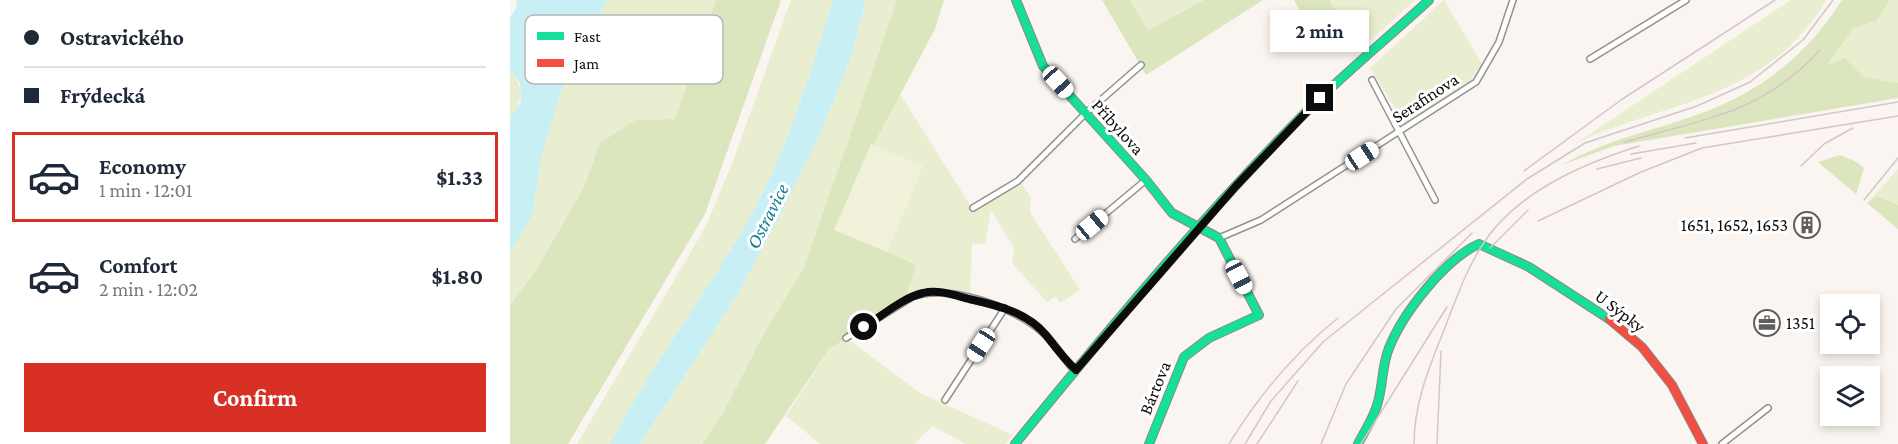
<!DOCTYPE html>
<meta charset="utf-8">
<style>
:root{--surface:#fff;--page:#f2f2f3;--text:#1f2937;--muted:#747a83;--line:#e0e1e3;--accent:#d93025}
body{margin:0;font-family:"Crimson Pro",serif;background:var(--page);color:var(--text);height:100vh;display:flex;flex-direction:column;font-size:22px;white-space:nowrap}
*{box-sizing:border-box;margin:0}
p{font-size:20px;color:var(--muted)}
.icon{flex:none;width:33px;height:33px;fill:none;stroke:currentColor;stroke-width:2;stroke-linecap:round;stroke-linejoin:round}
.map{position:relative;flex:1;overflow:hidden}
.panel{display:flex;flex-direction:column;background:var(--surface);width:510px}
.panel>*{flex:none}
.hud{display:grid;align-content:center;height:132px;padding:0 24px;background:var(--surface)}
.fabs{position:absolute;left:1310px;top:294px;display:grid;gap:12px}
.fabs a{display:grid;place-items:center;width:60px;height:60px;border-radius:0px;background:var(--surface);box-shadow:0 3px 9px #0003;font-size:30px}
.end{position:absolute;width:27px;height:27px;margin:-14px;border:8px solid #0c0c0c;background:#fff;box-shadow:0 0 0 3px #fff}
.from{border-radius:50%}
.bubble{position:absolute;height:42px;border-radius:0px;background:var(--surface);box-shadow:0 3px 9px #0003;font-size:20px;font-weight:700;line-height:42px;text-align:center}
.car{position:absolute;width:18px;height:36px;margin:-18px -9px;border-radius:8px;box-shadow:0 0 4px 2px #0007;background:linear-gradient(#fff 24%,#345 0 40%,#fff 0 76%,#345 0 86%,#fff 0)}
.hud b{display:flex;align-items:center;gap:21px;height:57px;font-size:22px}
.hud b+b{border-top:2px solid var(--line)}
.hud i{width:15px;height:15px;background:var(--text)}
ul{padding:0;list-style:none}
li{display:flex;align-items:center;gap:18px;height:90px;margin:0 12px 9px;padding:0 12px;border:3px solid transparent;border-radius:0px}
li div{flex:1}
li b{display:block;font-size:22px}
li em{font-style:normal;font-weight:700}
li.active{border-color:var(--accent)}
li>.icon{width:54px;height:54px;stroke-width:1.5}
.action{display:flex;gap:12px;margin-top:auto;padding:12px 24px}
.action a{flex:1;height:69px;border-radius:0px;background:var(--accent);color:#fff;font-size:24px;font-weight:700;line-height:69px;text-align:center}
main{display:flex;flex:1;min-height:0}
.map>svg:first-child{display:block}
</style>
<main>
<section class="panel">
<div class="hud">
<b><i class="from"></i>Ostravického</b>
<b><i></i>Frýdecká</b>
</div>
<ul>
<li class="active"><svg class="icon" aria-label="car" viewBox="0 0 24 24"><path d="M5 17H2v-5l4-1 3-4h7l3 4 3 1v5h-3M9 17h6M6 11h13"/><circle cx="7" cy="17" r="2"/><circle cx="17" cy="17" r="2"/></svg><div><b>Economy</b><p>1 min · 12:01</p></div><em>$1.33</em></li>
<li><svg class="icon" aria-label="car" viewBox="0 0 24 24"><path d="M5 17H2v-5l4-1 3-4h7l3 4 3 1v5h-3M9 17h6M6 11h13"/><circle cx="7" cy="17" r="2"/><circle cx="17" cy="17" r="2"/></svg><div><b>Comfort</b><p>2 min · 12:02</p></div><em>$1.80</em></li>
</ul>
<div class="action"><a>Confirm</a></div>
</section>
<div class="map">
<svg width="1388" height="444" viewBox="0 0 1388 444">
<rect width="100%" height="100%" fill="#faf5f0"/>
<!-- green -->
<g fill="#eaeed0">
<path d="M97,0H206L165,119L125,120L90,143L73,189L26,270L0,305V252L22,216L32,155L52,89Z"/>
<path d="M281,0H323C300,76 276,155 236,224C193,299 140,367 100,444H67L196,226L223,161Z"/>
<path d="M356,0H387L294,267L253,335L214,411L192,444H130L228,294L272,211L311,132L340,60Z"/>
<path d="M620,0H694L638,30Z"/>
<path d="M819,0H905L850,50Z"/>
<path d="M934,0L972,64L958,84L895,124L860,68Z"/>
<path d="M1281,0H1317C1254,101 1163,99 1066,143Z"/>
<path d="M1380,0H1388V83L1354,77L1335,58L1316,66L1344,28L1367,21Z"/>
<path d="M0,70C15,90 13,99 0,119Z"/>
<path d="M390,94L464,211L511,182L521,198L520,212L570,290L550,303L546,296L537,302L502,263L504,248L481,210L475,244L462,243L460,297C429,288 421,284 394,303L331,230L364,144Z"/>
<path d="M1388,169V205L1367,196L1357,203Z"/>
<path d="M336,338L410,393L503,435L495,444H456L422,426L404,444H310L276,416L319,349Z"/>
</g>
<!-- forest -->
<g fill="#dce6be">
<path d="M206,0H271L195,214L58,444H0V305L26,270L73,189L90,143L125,120L165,119Z"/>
<path d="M387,0H434L425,29L364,144L331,230L406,265L394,303L319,349L255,444H192L214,411L253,335L294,267Z"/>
<path d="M592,0H620L638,30L694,0H753L636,75Z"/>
<path d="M784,0H819L843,39L808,44Z"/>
<path d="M1332,0H1380L1367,21L1344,28L1317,65L1335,58L1354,77L1388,83V98L1104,146L1052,165C1095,140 1143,131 1189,114C1250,93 1298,54 1332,0Z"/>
<path d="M1330,155L1345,161L1354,168L1346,194L1308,162Z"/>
<path d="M1367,196L1388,205V229L1357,203Z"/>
</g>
<!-- pitch -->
<path fill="#f2f2da" d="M361,144L413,166L377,252L324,230Z"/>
<!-- water -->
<g fill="#c7eff4">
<path d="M7,0H97L52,89L32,155L22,216L0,252V119L11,102L10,83L0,70V18L6,8Z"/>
<path d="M323,0H356L340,60L311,132L272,211L228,294L130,444H100C140,367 193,299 236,224C276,155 300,76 323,0Z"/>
</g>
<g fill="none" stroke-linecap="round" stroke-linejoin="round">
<defs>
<g id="street">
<path d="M1080,59L1176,0"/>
<path d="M862,80L925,200"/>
<path d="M463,208L508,181L576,113L631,65"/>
<path d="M709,238L751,220L966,82L989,42L1003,0"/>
<path d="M565,239L636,180"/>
<path d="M336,338L402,297C438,283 504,307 532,332C545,342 553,359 565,371"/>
<path d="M435,400L495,308"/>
<path d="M1212,444L1258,408"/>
</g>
<g id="fast">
<path d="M506,0L533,66L636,180L662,213L709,238L749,315L699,338L674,357L639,444"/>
<path d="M505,444C598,330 692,217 795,113C834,73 878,38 919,0"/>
<path d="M848,444C855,430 864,418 868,402C873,384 872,365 879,348C893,313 935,259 969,244L1019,267L1099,319"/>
</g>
<path id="jam" d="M1099,319L1132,347L1162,385L1193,444"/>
</defs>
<!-- street casing -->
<use href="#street" stroke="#93918f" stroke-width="8"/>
<!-- fast casing -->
<use href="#fast" stroke="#8a8885" stroke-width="10"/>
<!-- jam casing -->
<use href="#jam" stroke="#8a8885" stroke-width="10"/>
<!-- street -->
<use href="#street" stroke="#fefefd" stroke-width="5"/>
<!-- fast -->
<use href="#fast" stroke="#16e098" stroke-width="8"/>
<!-- jam -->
<use href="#jam" stroke="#f24e42" stroke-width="8"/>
<!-- rail -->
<g stroke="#d6c5c8" stroke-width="1.5">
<path d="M1175,138L1388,102"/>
<path d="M1115,142C1193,119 1251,114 1309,51"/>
<path d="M1121,154L1186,143"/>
<path d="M1291,166L1314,144L1343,128"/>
<path d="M1087,169L1131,158"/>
<path d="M1014,171L1111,100L1265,0"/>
<path d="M1354,200L1388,158"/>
<path d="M1028,221L1131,172L1192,148L1388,116"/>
<path d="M980,248L1018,210"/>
<path d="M719,444C749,395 783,354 828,318"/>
<path d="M735,444L761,401L813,342L1017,179L1075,143L1187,106L1240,82L1293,40L1323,0"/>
<path d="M747,444L788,381"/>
<path d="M811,444L836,384L886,309L962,233"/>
<path d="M851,444L937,307"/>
<path d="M904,444C904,405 918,370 932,335C944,305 954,274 971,247C1004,193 1072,164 1129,146"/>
<path d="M927,444L931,351"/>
</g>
</g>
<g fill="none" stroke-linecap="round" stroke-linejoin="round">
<!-- route -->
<path stroke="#0c0c0c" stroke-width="8" d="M354,327C372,316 392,298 413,293C428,289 444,295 459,299C486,305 517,312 536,335C546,348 554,359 566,370L726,186L810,98"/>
</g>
<!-- icons -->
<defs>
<symbol id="building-ring" viewBox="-11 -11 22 22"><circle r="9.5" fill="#fff" stroke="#5f5e5c" stroke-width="1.5"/><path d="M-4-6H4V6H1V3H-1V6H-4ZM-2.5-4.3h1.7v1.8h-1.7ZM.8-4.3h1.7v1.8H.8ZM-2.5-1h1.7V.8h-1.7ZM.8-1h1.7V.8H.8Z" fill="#5f5e5c"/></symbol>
<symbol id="office-ring" viewBox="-11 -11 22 22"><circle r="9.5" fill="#fff" stroke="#5f5e5c" stroke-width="1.5"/><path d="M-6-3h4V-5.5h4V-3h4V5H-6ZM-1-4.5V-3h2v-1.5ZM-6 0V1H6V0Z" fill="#5f5e5c"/></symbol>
</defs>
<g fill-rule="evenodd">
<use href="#building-ring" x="1282" y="210" width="30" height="30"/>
<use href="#office-ring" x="1242" y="308" width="30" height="30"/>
</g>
<g text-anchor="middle" stroke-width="6" stroke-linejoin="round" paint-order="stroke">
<!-- street labels -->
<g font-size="18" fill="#0c0c0c" stroke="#fff">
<text transform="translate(915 98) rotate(-33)" y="6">Serafinova</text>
<text transform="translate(608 127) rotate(48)" y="6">Přibylova</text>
<text transform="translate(1110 311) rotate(37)" y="6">U Sýpky</text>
<text transform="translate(645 388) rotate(-68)" y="6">Bártova</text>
</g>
<!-- poi labels -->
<g font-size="18" fill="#0c0c0c" stroke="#fff" text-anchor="end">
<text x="1278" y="231">1651, 1652, 1653</text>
<text x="1276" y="329" text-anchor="start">1351</text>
</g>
<!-- water labels -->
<g font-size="20" font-style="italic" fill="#167d96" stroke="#fff">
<text transform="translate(257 216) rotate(-63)" y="7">Ostravice</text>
</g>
</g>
<!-- legend -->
<rect x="15" y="15" width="198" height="69" rx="9" fill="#fff" stroke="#b6b6b6" stroke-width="1.5"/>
<rect x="27" y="32" width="27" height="8" fill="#16e098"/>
<rect x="27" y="59" width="27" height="8" fill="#f24e42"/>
<g font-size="16" fill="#0c0c0c">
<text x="64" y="42">Fast</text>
<text x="64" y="69">Jam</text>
</g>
</svg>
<div class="fabs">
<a><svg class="icon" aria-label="locate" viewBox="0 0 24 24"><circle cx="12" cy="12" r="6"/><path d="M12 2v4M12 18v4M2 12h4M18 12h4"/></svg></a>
<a><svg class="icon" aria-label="layers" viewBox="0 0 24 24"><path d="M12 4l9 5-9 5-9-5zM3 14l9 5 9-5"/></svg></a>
</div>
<i class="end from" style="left:354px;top:327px"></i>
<i class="end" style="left:810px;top:98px"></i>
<div class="bubble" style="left:760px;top:10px;width:99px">2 min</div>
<i class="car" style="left:548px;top:82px;rotate:138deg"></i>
<i class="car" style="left:852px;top:156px;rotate:57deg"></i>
<i class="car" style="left:582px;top:225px;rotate:50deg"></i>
<i class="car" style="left:729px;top:277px;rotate:152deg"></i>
<i class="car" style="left:471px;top:345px;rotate:213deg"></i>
</div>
</main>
